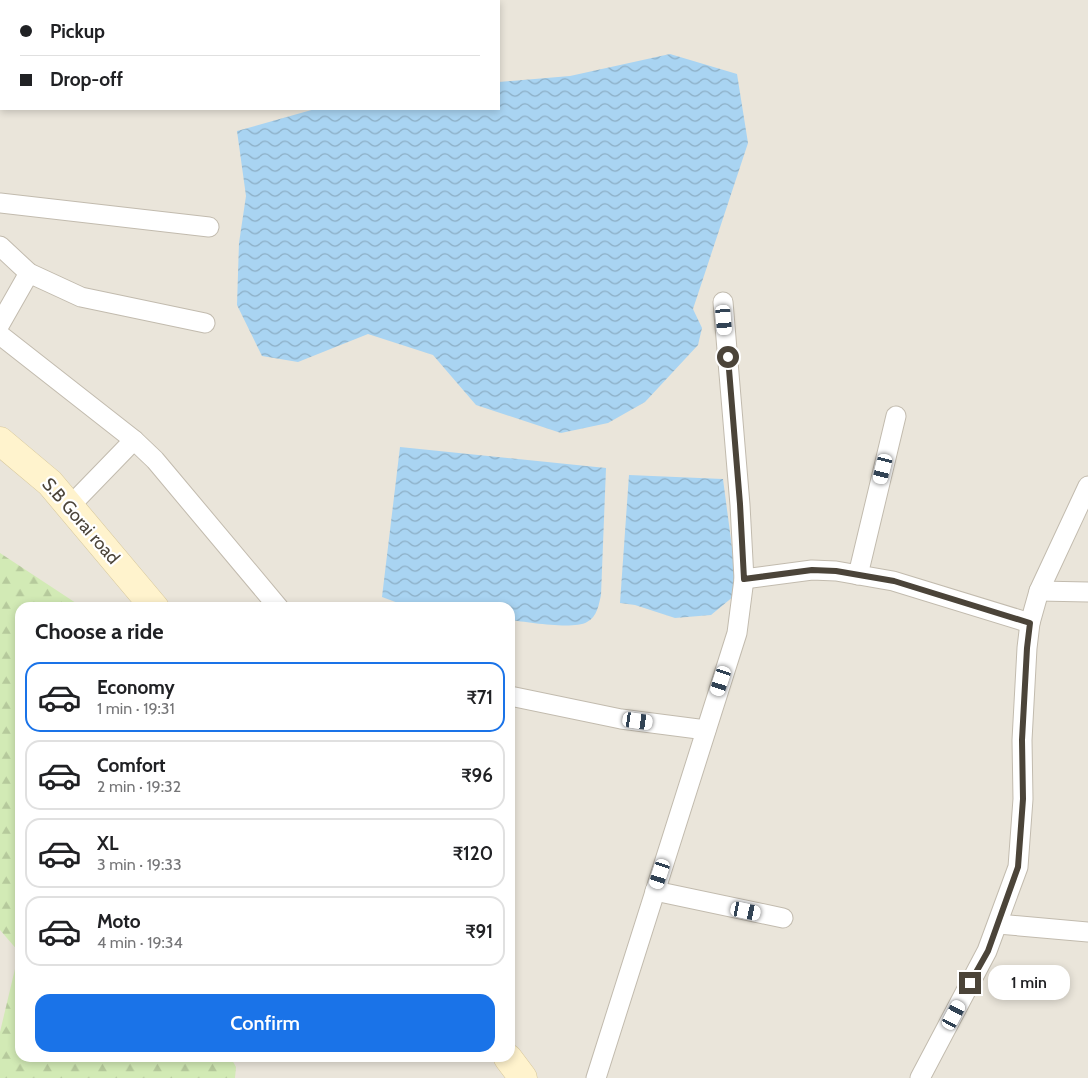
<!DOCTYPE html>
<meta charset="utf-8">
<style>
:root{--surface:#fff;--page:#f6f6f6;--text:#202124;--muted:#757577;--line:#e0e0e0;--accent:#1a73e8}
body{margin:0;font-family:Cabin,sans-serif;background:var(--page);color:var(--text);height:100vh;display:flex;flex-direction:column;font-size:19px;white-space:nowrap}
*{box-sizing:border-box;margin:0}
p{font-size:16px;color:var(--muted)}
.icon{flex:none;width:28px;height:28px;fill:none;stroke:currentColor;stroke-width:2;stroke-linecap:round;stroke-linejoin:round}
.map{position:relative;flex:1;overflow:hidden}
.details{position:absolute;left:15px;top:602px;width:500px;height:460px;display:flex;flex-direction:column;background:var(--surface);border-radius:15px;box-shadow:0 2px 8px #0003}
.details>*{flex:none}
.hud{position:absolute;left:0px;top:0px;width:500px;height:110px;box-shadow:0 2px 8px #0003;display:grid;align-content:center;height:110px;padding:0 20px;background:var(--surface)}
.end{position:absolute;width:22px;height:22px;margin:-11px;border:6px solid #4b4439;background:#fff;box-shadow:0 0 0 2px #fff}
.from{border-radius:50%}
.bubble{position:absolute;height:35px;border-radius:15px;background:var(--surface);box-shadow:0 2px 8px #0003;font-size:16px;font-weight:600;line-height:35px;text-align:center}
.car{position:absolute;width:15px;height:30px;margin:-15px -8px;border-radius:6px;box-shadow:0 0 4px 1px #0007;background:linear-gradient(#fff 24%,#345 0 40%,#fff 0 76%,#345 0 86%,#fff 0)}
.hud b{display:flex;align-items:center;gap:18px;height:48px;font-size:19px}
.hud b+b{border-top:1px solid var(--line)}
.hud i{width:12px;height:12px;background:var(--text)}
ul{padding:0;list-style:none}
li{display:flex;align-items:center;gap:15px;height:70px;margin:0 10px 8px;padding:0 10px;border:2px solid var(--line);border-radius:15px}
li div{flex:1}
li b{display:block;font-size:19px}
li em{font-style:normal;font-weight:600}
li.on{border-color:var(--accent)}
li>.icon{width:45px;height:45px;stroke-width:1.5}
h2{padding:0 20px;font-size:22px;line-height:60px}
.primary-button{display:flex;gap:10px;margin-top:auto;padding:10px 20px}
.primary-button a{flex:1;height:58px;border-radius:15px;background:var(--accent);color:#fff;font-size:20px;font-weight:600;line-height:58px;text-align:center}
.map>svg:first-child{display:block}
</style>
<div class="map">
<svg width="1088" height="1078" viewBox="0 0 1088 1078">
<defs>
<pattern id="forest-firs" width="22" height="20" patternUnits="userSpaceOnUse" patternTransform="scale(1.25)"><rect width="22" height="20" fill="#d2eab5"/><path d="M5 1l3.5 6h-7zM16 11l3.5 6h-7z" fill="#b6ca9c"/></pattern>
<pattern id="water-waves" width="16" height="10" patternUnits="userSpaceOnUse" patternTransform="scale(1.25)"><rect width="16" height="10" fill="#a9d4f2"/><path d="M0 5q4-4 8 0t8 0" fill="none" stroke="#8caec5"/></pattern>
</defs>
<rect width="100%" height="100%" fill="#f6f3ec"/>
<!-- residential -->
<path fill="#eae5da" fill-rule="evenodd" d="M0,0H1088V1078H0ZM1,1H499V109H1ZM20,608H510V1058H20Z"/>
<!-- forest -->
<path fill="url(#forest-firs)" d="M0,553L82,607L20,608V1058H231L236,1067L235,1078H0V1032L19,952L0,930Z"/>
<!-- water -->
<g fill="url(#water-waves)">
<path d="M670,54L737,74L748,143L693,309L702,328L698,345L645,402L608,423L561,433L476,405L433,355L368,334L298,362L262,356L237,305L239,243L246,196L237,131L315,109H499V82L570,76Z"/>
<path d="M400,447L606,468L601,595C599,604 597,617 587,622C573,630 527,622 510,620V608L409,607L382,597Z"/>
<path d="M629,475L723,479L736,578L734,596L711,615L675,618L635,605L620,603Z"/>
</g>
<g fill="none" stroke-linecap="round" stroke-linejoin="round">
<defs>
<g id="lane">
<path d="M48,1L50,0"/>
<path d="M0,43L1,42"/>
</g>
<g id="street">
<path d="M150,0L151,1"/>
<path d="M290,0L291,1"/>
<path d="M98,1L100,0"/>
<path d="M0,73L1,72"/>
<path d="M0,203L209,227"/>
<path d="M0,246L29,273L81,297L205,323"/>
<path d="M0,324L29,273"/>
<path d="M0,335L134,440L155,460L279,608"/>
<path d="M70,506L134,440"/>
<path d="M858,575L896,416"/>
<path d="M744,579L812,570L836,571L893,581L1030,623"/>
<path d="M1039,591L1088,592"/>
<path d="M510,696L621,719L706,730"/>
<path d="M655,891L783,918"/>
<path d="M998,924L1088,932"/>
<path d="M596,1078L737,633L744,579L740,505L723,302"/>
<path d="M920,1078L987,951L1018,867L1023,799L1022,740L1027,648L1030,623L1039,591L1088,486"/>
</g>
<g id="secondary">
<path d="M0,441L50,483L155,608"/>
<path d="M508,1058L523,1078"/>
</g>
</defs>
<!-- lane casing -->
<use href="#lane" stroke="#c2bbae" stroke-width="12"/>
<!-- street casing -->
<use href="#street" stroke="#c2bbae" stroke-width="21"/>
<!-- secondary casing -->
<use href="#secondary" stroke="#d6c79b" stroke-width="29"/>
<!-- lane -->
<use href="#lane" stroke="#fff" stroke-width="10"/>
<!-- street -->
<use href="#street" stroke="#fff" stroke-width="19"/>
<!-- secondary -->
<use href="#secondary" stroke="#fff3cd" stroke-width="28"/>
</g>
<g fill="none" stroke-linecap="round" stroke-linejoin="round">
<!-- route -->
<path stroke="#4b4439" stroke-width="6" d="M728,357L740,504L744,579L812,570L836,571L894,581L1030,623L1027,648L1022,740L1023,799L1018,867L988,951L970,983"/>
</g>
<g text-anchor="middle" stroke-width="4.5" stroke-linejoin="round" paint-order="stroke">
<!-- street labels -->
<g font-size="18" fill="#4b4439" stroke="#fff">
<text transform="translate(81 521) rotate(49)" y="6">S.B Gorai road</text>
</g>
</g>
</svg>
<i class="end from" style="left:728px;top:357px"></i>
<i class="end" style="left:970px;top:983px"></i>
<div class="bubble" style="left:988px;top:965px;width:82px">1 min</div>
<i class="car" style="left:724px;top:320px;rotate:175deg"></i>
<i class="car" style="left:883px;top:469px;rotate:194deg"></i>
<i class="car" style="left:721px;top:681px;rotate:198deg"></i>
<i class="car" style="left:638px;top:721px;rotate:98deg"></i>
<i class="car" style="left:660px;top:874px;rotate:198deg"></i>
<i class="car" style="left:746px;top:911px;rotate:102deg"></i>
<i class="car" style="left:954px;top:1015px;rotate:28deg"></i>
<div class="hud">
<b><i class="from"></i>Pickup</b>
<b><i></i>Drop-off</b>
</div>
<section class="details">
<h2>Choose a ride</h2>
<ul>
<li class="on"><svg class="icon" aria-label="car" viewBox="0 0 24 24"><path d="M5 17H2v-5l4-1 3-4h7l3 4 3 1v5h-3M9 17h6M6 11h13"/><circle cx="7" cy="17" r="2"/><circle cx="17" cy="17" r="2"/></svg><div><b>Economy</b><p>1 min · 19:31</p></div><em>₹71</em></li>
<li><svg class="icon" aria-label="car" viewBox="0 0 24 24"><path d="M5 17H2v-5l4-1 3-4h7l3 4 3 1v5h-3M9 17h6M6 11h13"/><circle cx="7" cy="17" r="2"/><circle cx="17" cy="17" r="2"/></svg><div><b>Comfort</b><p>2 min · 19:32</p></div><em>₹96</em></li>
<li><svg class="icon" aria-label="car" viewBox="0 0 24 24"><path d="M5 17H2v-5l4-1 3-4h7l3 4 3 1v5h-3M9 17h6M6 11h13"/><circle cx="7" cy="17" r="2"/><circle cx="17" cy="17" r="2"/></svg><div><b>XL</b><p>3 min · 19:33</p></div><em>₹120</em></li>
<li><svg class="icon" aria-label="car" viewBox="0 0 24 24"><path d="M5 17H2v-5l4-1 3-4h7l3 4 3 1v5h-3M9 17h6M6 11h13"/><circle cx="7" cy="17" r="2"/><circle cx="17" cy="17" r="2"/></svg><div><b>Moto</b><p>4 min · 19:34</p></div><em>₹91</em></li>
</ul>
<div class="primary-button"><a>Confirm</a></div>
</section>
</div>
